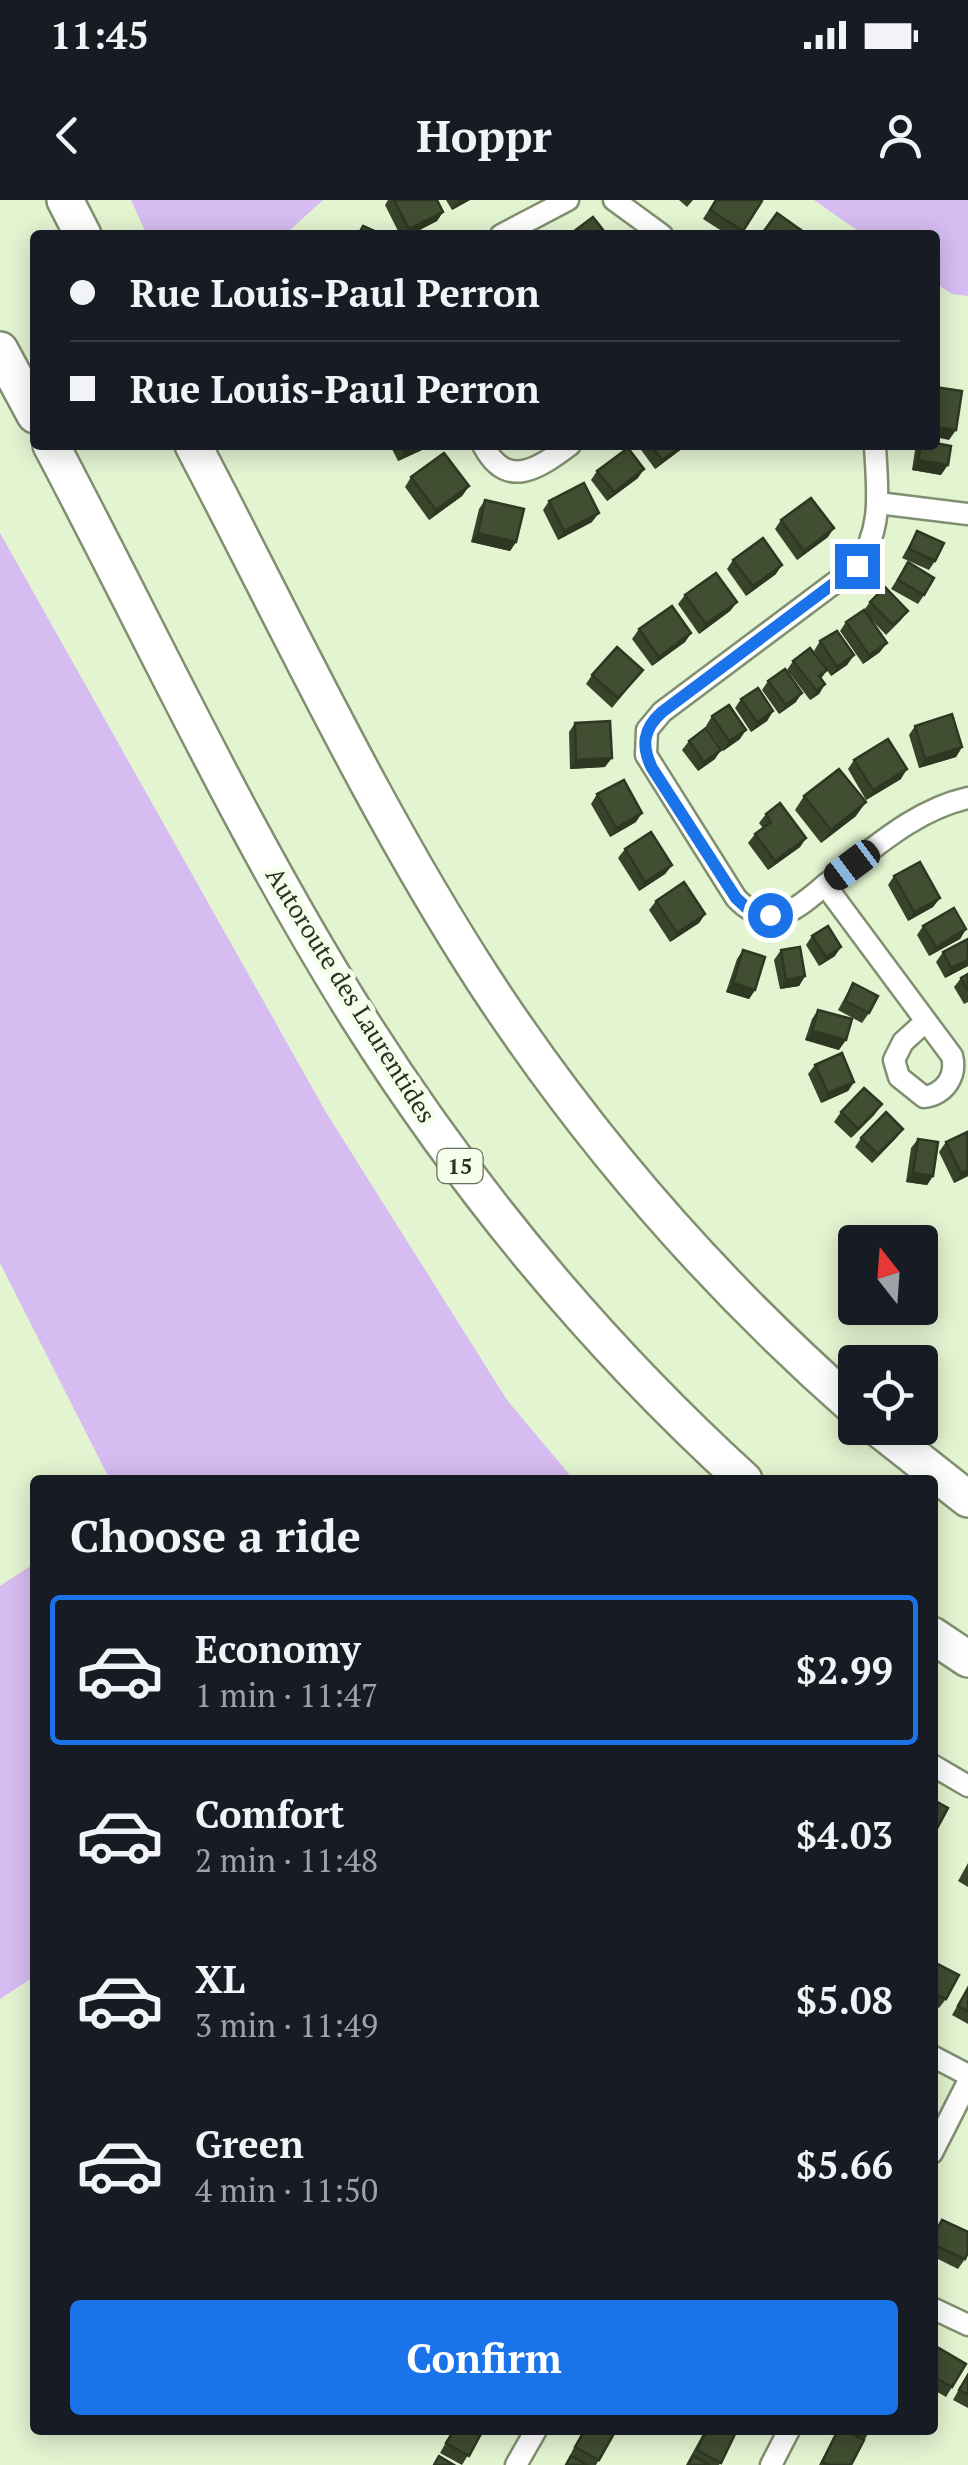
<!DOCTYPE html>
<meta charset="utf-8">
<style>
:root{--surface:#171b24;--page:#20242c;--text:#f1f3f6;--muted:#9ea1a6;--line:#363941;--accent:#1a73e8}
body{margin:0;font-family:"PT Serif",serif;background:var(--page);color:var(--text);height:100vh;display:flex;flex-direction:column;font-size:38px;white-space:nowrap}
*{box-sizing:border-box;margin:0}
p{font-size:32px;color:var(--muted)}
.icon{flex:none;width:55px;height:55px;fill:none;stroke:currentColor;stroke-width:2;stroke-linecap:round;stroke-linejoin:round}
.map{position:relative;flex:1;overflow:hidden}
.side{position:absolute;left:30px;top:1275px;width:908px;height:960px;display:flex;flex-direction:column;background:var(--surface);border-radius:10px;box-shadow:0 5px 25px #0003}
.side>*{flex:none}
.guide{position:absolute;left:30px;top:30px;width:910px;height:220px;border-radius:10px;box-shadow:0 5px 25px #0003;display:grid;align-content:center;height:220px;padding:0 40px;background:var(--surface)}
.needle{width:65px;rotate:343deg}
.buttons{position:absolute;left:838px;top:1025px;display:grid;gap:20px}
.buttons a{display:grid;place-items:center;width:100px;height:100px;border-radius:10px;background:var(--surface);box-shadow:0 5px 25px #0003;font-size:50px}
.end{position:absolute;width:45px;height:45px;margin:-22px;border:12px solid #1a73e8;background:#fff;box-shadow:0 0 0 5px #fff}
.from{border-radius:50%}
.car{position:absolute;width:30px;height:60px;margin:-30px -15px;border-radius:12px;box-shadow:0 0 8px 2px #0007;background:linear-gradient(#222 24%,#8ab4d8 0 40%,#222 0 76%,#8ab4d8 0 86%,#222 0)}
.guide b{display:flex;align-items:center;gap:35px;height:95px;font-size:38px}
.guide b+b{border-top:2px solid var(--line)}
.guide i{width:25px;height:25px;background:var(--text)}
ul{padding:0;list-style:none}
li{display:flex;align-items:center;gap:30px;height:150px;margin:0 20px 15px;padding:0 20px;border:5px solid transparent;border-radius:10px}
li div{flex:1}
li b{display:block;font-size:38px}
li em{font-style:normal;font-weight:700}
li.current{border-color:var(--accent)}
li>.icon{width:90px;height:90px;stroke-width:1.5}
h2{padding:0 40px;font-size:45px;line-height:120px}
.cta{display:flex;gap:20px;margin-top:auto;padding:20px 40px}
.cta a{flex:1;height:115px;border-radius:10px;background:var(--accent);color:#fff;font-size:40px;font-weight:700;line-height:115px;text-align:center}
.status{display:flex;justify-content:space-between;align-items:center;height:70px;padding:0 50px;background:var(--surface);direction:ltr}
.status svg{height:28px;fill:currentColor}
header{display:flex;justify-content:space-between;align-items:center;height:130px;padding:0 40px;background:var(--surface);font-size:45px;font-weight:700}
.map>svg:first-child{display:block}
</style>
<div class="status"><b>11:45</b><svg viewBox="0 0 49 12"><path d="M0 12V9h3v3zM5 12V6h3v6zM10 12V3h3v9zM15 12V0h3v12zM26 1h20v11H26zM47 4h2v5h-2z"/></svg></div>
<header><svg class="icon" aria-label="back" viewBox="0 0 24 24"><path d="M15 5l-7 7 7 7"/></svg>Hoppr<svg class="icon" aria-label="person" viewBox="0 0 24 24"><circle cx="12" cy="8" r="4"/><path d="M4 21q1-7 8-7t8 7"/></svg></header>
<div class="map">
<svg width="968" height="2265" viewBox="0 0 968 2265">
<rect width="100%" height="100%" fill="#e3f4d1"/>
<!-- green -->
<g fill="#d6bcf1">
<path d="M131,0H323L290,30L289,35H147Z"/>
<path d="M814,0H968V96L952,94L935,83V35H864Z"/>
<path d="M0,333L327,914L507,1200L574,1280H110L0,1063Z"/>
<path d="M35,1363V1776L0,1799V1386Z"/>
</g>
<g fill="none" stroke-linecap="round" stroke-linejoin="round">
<defs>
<g id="street">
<path d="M614,0L662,35"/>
<path d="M501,35L568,0"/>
<path d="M483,245C507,291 539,268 570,245"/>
<path d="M875,245C877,289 884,328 857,366L662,512L647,530L646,555L736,698C749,712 765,719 785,713C801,707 816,692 829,682C872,650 914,610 968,598"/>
<path d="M878,303L968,314"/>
<path d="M825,685L952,856C957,876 945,894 924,897L899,877L894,860L903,842L926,821"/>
<path d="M932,1565L968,1586"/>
<path d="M932,1856L968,1875"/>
<path d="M932,1953L968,1882"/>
<path d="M932,2108L968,2125"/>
<path d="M516,2265L536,2230"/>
<path d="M771,2265L789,2230"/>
</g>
<g id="highway">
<path d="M65,0L83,35"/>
<path d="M0,150L35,215"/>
<path d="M51,245C152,436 243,634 358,817C466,988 595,1144 744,1280"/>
<path d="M193,245C286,422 374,611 483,779C586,937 713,1083 855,1208"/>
<path d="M878,1228L968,1299"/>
<path d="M932,1435L968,1459"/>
</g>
</defs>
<!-- street casing -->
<use href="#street" stroke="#808f70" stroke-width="25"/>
<!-- highway casing -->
<use href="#highway" stroke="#808f70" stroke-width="40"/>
<!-- street -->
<use href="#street" stroke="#fff" stroke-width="20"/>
<!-- highway -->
<use href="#highway" stroke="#fff" stroke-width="35"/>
</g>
<!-- wall -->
<g fill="#38432a">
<path d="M388,0H437L443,12L437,21L410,35H400L385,5Z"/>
<path d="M446,0H470L452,10Z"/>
<path d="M679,0H693L687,7Z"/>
<path d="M715,0L762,1L740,35H728L703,19Z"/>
<path d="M390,245H433L398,261Z"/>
<path d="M640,245H687L655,269L639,247Z"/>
<path d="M919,245H935L941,275L912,270L915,250Z"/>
<path d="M597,271L638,278L607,301L591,280Z"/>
<path d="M411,277L469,286L462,296L429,320L405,287Z"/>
<path d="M485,300L516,342L510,351L471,342L479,309Z"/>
<path d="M549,301L592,322L558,340L543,310Z"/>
<path d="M781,320L828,337L797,360L775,329Z"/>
<path d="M917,331L935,361L929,370L902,358Z"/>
<path d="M733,360L776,374L746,396L727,369Z"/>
<path d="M908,362L924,395L918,404L891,389Z"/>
<path d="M685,395L737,402L730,411L699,434L678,404Z"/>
<path d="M870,402L908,411L901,420L886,435L867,415L880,452L863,464L840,431L846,422L864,410Z"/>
<path d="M639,429L691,433L685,442L652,466L632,439Z"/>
<path d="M820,441L854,455L847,465L831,476L814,451Z"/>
<path d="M793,461L827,470L821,479L825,484L819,494L810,500L787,470Z"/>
<path d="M643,470L612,508L586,484L592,475Z"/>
<path d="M768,481L796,502L779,514L762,490Z"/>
<path d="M741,499L773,511L767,521L751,532L735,508Z"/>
<path d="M712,516L740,539L723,551L706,526Z"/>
<path d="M575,523L605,567L570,569L569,532Z"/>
<path d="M915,526L962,547L956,557L919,568L909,535Z"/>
<path d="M689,541L715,559L698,571L682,550Z"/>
<path d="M854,560L901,579L866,600L848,569Z"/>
<path d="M597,594L636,622L610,637L591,604Z"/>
<path d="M804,596L856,616L821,643L795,610Z"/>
<path d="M766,614L806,638L800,647L768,670L748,643L755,634L763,628L759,623Z"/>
<path d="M625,649L672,665L665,674L639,691L618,658Z"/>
<path d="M894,676L940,698L933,707L908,721L888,685Z"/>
<path d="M656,701L705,714L699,723L670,742L649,710Z"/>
<path d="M923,726L966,729L960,739L929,756L917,735Z"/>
<path d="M812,736L835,756L819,766L806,745Z"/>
<path d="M743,750L755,790L749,799L726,792L737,759Z"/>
<path d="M781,750L805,776L799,786L780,789L774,760Z"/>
<path d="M943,752L968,766L945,778L936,762Z"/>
<path d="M968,774V802L964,804L954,787L961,778Z"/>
<path d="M853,783L869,813L862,823L838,810Z"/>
<path d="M818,810L839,850L805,840L812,819Z"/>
<path d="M815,865L854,882L848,891L821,903L808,874Z"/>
<path d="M841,912L875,914L851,938L834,922Z"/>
<path d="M903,929L896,938L872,963L855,947L861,938Z"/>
<path d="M968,934V976L954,983L939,952L946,942Z"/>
<path d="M918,939L933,976L927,985L906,982L911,948Z"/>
<path d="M968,1663V1687L958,1681Z"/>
<path d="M932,1761L946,1799L939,1808L932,1805Z"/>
<path d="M968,1787V1824L952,1815Z"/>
<path d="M942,2020L965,2059L958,2069L932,2056V2035Z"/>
<path d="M932,2144L952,2187L946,2197L932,2189Z"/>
<path d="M968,2173V2208L953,2200Z"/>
<path d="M453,2230H483L462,2265L440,2253Z"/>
<path d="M583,2230H616L596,2265H565Z"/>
<path d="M705,2230H737L719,2265H686Z"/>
<path d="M838,2230H870L851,2265H819Z"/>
</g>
<!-- shaded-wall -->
<g fill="#2e3722">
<path d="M459,0H470L452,10Z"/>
<path d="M443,12L437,21L410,35H405L409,29Z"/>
<path d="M935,227L956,230L949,240L935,237Z"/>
<path d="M420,245H433L398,261L405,252Z"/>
<path d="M683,245H687L655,269L662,260Z"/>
<path d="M918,260L948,265L941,275L912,270Z"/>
<path d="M644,269L638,278L607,301L614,292Z"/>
<path d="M469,286L462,296L429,320L436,310Z"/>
<path d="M599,313L592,322L558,340L564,331Z"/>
<path d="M834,328L828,337L797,360L804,351Z"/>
<path d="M478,333L516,342L510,351L471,342Z"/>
<path d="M782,365L776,374L746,396L753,386Z"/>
<path d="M737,402L730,411L699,434L706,424Z"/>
<path d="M691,433L685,442L652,466L659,457Z"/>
<path d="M887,443L880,452L863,464L869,455Z"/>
<path d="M854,455L847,465L831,476L837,467Z"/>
<path d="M825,484L819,494L810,500L817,491Z"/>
<path d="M802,493L796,502L779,514L786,505Z"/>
<path d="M773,511L767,521L751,532L757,522Z"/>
<path d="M746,530L740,539L723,551L729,541Z"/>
<path d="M962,547L956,557L919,568L925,559Z"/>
<path d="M721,550L715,559L698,571L704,562Z"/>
<path d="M612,558L605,567L570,569L576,560Z"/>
<path d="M907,569L901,579L866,600L873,590Z"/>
<path d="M866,602L856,616L821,643L831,630Z"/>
<path d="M642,613L636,622L610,637L616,628Z"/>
<path d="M806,638L800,647L768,670L775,661Z"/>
<path d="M672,665L665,674L639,691L645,682Z"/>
<path d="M940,698L933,707L908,721L914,712Z"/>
<path d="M705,714L699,723L670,742L677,733Z"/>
<path d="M966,729L960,739L929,756L936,747Z"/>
<path d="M841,747L835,756L819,766L826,757Z"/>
<path d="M968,760V766L945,778L951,768Z"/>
<path d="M805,776L799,786L780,789L786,780Z"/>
<path d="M733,783L755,790L749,799L726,792Z"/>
<path d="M812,831L846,840L839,850L805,840Z"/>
<path d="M854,882L848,891L821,903L828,893Z"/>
<path d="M882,904L875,914L851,938L858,929Z"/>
<path d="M903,929L896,938L872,963L878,954Z"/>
<path d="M968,970V976L954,983L961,973Z"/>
<path d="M913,973L933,976L927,985L906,982Z"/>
</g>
<!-- building -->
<g fill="#414e31" stroke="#2e3722" stroke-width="2.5">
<path d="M394,0H437L443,12L409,29Z"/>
<path d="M716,0H761L762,1L743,31L710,10Z"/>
<path d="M777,13L808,35H761Z"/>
<path d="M593,17L607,35H569Z"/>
<path d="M363,26L383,35H358Z"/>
<path d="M935,187L962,191L956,230L935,227Z"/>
<path d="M935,243L951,246L948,265L918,260L921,245H935Z"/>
<path d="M401,245H420L405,252Z"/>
<path d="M651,245H683L662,260Z"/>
<path d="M628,248L644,269L614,292L597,271Z"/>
<path d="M444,253L469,286L436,310L411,277Z"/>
<path d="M584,283L599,313L564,331L549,301Z"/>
<path d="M811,298L834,328L804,351L781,320Z"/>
<path d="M485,300L524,309L516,342L478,333Z"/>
<path d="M917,331L944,343L935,361L909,349Z"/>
<path d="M763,338L782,365L753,386L733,360Z"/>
<path d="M908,362L934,378L924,395L898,380Z"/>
<path d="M716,373L737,402L706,424L685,395Z"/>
<path d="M885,387L908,411L893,425L870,402Z"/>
<path d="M672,406L691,433L659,457L639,429Z"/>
<path d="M864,410L887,443L869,455L846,422Z"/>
<path d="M837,431L854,455L837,467L820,441Z"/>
<path d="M617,447L643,470L618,498L592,475Z"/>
<path d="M810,448L827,470L819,476L825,484L817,491L793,461Z"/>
<path d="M785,469L802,493L786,505L768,481Z"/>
<path d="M758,488L773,511L757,522L741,499Z"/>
<path d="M729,505L746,530L729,541L712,516Z"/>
<path d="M952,514L962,547L925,559L915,526Z"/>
<path d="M610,521L612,558L576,560L575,523Z"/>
<path d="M706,528L721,550L704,562L689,541Z"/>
<path d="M888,539L907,569L873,590L854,560Z"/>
<path d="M839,569L866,602L831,630L804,596Z"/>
<path d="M624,580L642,613L616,628L597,594Z"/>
<path d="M780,603L806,638L775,661L755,634L771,622L766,614Z"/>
<path d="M651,632L672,665L645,682L625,649Z"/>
<path d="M920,662L940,698L914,712L894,676Z"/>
<path d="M684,682L705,714L677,733L656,701Z"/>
<path d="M954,708L966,729L936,747L923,726Z"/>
<path d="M828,726L841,747L826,757L812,736Z"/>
<path d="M968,739V760L951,768L943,752Z"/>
<path d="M800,747L805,776L786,780L781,750Z"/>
<path d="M743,750L765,757L755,790L733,783Z"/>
<path d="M968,774V791L961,778Z"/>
<path d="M853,783L878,796L869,813L845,801Z"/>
<path d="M818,810L852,819L846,840L812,831Z"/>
<path d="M842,853L854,882L828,893L815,865Z"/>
<path d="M864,888L882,904L858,929L841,912Z"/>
<path d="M886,912L903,929L878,954L861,938Z"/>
<path d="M967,932L968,970L961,973L946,942Z"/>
<path d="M918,939L938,942L933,976L913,973Z"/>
<path d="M932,1599L948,1608L934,1634L932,1633Z"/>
<path d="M932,1761L959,1775L946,1799L932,1792Z"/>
<path d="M968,1788V1811L958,1806Z"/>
<path d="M942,2020L968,2032V2052L965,2059L932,2044V2039Z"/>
<path d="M932,2144L966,2164L952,2187L932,2176Z"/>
<path d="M968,2175V2195L959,2190Z"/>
<path d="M454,2230H483L469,2256L446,2243Z"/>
<path d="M585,2230H616L599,2260L575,2247Z"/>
<path d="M707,2230H737L721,2263L697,2250Z"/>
<path d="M838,2230H844L864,2240L851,2265H829L822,2262Z"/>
<path d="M439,2256L454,2265H434Z"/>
<path d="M571,2256L587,2265H566Z"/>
<path d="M693,2256L710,2265H688Z"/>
</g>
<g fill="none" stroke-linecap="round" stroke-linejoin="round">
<!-- route -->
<path stroke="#1a73e8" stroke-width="12" d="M770,715L749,710L736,698L652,568C641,546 643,529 662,512L857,366"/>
</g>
<g text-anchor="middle" stroke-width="10" stroke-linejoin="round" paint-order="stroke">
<!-- shield labels -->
<rect fill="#f4feea" stroke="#676e5f" stroke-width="2.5" x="437.5" y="949" width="45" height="34" rx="8"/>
<g font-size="22" font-weight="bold" fill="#2a3023">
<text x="460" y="974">15</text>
</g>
<!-- street labels -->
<g font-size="25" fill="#2a3023" stroke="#f4feea">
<text transform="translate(351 795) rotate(58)" y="9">Autoroute des Laurentides</text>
</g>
</g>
</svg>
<div class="buttons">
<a><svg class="needle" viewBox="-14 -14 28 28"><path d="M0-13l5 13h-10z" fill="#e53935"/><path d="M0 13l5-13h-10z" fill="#9ea1a6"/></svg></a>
<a><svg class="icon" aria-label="locate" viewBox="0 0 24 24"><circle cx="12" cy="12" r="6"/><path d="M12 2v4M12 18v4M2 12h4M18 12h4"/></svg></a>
</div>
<i class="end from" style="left:770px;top:715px"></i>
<i class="end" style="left:857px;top:366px"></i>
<i class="car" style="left:852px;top:665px;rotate:233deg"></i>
<div class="guide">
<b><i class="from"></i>Rue Louis-Paul Perron</b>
<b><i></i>Rue Louis-Paul Perron</b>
</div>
<section class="side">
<h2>Choose a ride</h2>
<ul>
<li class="current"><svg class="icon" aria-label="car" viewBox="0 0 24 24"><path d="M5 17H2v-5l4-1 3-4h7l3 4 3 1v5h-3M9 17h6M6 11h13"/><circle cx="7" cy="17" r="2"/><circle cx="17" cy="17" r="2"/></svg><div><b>Economy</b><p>1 min · 11:47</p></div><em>$2.99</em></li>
<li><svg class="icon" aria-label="car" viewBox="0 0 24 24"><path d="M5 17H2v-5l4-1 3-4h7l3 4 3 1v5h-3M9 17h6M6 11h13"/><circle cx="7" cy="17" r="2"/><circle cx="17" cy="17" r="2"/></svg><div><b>Comfort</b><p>2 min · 11:48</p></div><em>$4.03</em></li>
<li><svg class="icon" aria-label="car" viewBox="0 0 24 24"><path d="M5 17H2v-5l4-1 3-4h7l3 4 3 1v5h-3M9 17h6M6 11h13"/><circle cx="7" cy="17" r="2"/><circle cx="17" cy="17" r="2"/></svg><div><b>XL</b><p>3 min · 11:49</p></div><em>$5.08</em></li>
<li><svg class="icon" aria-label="car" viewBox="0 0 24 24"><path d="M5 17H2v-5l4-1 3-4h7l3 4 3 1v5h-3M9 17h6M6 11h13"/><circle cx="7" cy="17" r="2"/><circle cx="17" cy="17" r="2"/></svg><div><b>Green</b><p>4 min · 11:50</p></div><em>$5.66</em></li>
</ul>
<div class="cta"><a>Confirm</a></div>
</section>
</div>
